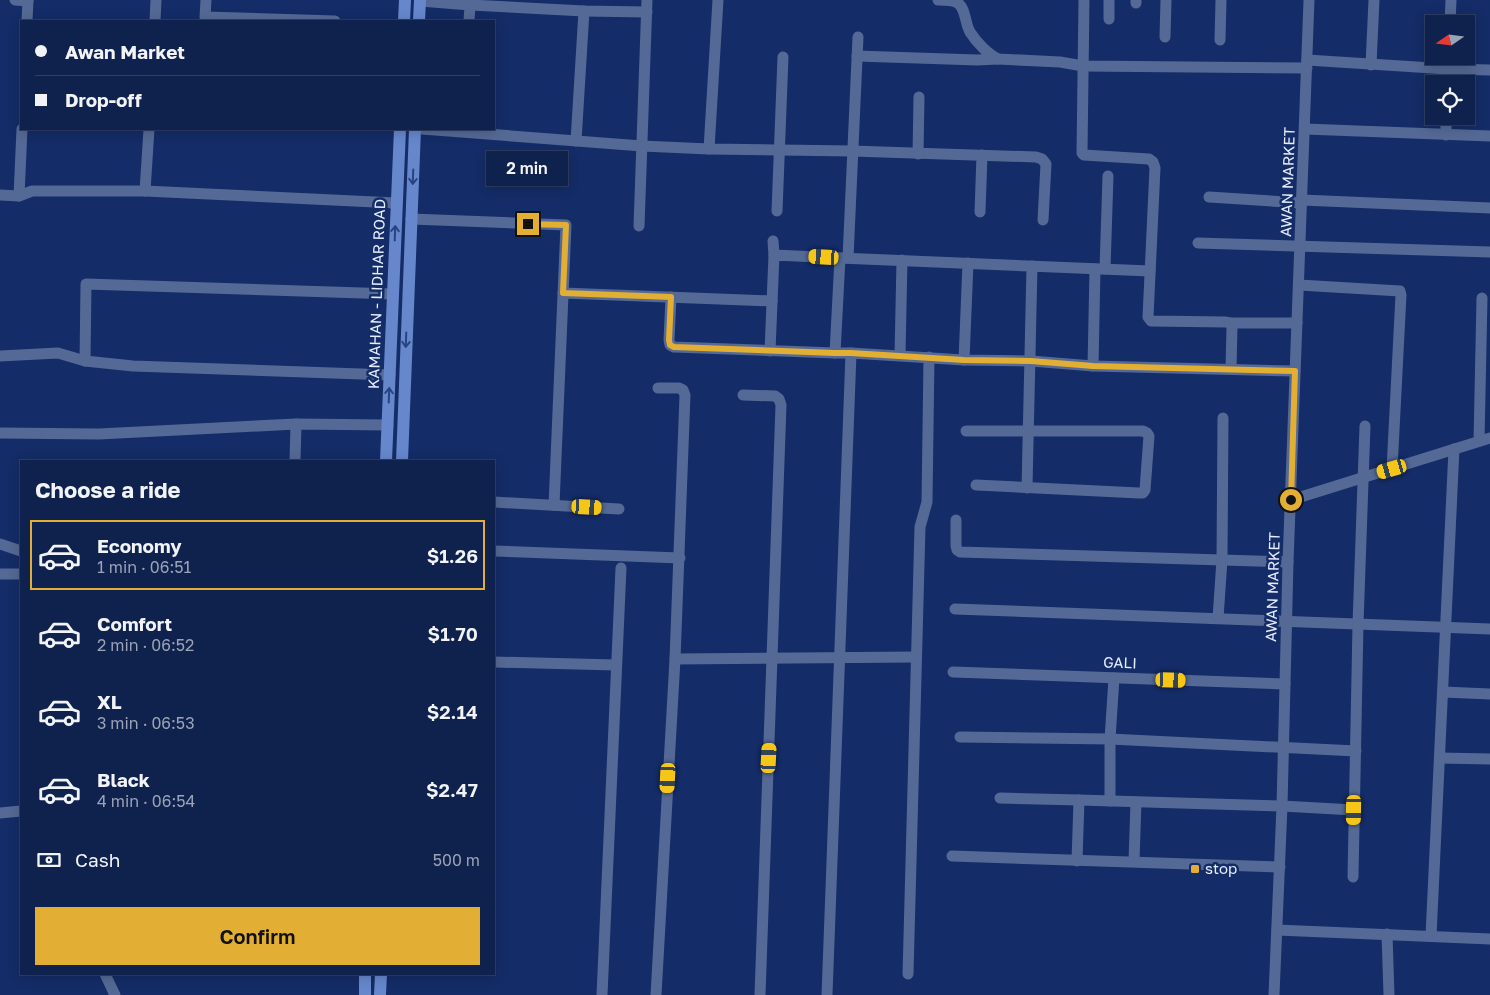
<!DOCTYPE html>
<meta charset="utf-8">
<style>
:root{--surface:#0f214d;--page:#182954;--text:#f1f3f6;--muted:#9ba3b6;--line:#2f3e65;--accent:#e2af34}
body{margin:0;font-family:"Golos Text",sans-serif;background:var(--page);color:var(--text);height:100vh;display:flex;flex-direction:column;font-size:19px;white-space:nowrap}
*{box-sizing:border-box;margin:0}
p{font-size:16px;color:var(--muted)}
.icon{flex:none;width:28px;height:28px;fill:none;stroke:currentColor;stroke-width:2;stroke-linecap:round;stroke-linejoin:round}
.map{position:relative;flex:1;overflow:hidden}
.sheet{position:absolute;left:20px;top:460px;width:475px;height:515px;display:flex;flex-direction:column;background:var(--surface);border-radius:0px;box-shadow:0 2px 12px #0003,0 0 0 1px var(--line)}
.sheet>*{flex:none}
.hud{position:absolute;left:20px;top:20px;width:475px;height:110px;border-radius:0px;box-shadow:0 2px 12px #0003,0 0 0 1px var(--line);display:grid;align-content:center;height:110px;padding:0 15px;background:var(--surface)}
.needle{width:32px;rotate:256deg}
.fabs{position:absolute;left:1425px;top:15px;display:grid;gap:10px}
.fabs a{display:grid;place-items:center;width:50px;height:50px;border-radius:0px;background:var(--surface);box-shadow:0 2px 12px #0003,0 0 0 1px var(--line);font-size:25px}
.end{position:absolute;width:22px;height:22px;margin:-11px;border:6px solid #e2af34;background:#111;box-shadow:0 0 0 2px #111}
.from{border-radius:50%}
.bubble{position:absolute;height:35px;border-radius:0px;background:var(--surface);box-shadow:0 2px 12px #0003,0 0 0 1px var(--line);font-size:16px;font-weight:600;line-height:35px;text-align:center}
.car{position:absolute;width:15px;height:30px;margin:-15px -8px;border-radius:6px;box-shadow:0 0 4px 1px #0007;background:linear-gradient(#f5c518 24%,#345 0 40%,#f5c518 0 76%,#345 0 86%,#f5c518 0)}
.hud b{display:flex;align-items:center;gap:18px;height:48px;font-size:19px}
.hud b+b{border-top:1px solid var(--line)}
.hud i{width:12px;height:12px;background:var(--text)}
ul{padding:0;list-style:none}
li{display:flex;align-items:center;gap:15px;height:70px;margin:0 10px 8px;padding:0 5px;border:2px solid transparent;border-radius:0px}
li div{flex:1}
li b{display:block;font-size:19px}
li em{font-style:normal;font-weight:600}
li.on{border-color:var(--accent)}
li>.icon{width:45px;height:45px;stroke-width:1.5}
h2{padding:0 15px;font-size:22px;line-height:60px}
.pay{display:flex;align-items:center;gap:12px;height:55px;padding:0 15px;font-size:19px}
.pay p{margin-inline-start:auto}
.primary-button{display:flex;gap:10px;margin-top:auto;padding:10px 15px}
.primary-button a{flex:1;height:58px;border-radius:0px;background:var(--accent);color:#111;font-size:20px;font-weight:600;line-height:58px;text-align:center}
.map>svg:first-child{display:block}
</style>
<div class="map">
<svg width="1490" height="995" viewBox="0 0 1490 995">
<rect width="100%" height="100%" fill="#142c67"/>
<g fill="none" stroke-linecap="round" stroke-linejoin="round">
<!-- street -->
<g stroke="#546995" stroke-width="11">
<path d="M15,0L28,1"/>
<path d="M206,0L205,17L335,21"/>
<path d="M938,0C945,0 952,0 958,3C966,9 965,24 970,32C977,43 988,54 998,59L1060,62L1083,66L1307,68"/>
<path d="M1084,0L1082,153L1084,155L1149,159L1153,162L1155,168L1148,317L1151,321L1226,322L1230,323L1232,327L1231,369"/>
<path d="M420,1L470,5L469,21"/>
<path d="M1136,3V0"/>
<path d="M470,5L584,11L647,12"/>
<path d="M1109,19V0"/>
<path d="M27,21L28,0"/>
<path d="M155,21L156,0"/>
<path d="M1450,24L1451,0"/>
<path d="M1165,37L1166,0"/>
<path d="M1220,40L1221,0"/>
<path d="M857,56L977,60L998,59"/>
<path d="M1307,60L1448,69L1490,70"/>
<path d="M1371,65L1374,0"/>
<path d="M1448,84L1449,56"/>
<path d="M422,129L642,146L709,149L852,151L1036,157L1042,159L1046,164L1043,220"/>
<path d="M1305,129L1490,136"/>
<path d="M1446,135V116"/>
<path d="M576,141L584,11"/>
<path d="M709,149L718,0"/>
<path d="M918,154L919,97"/>
<path d="M145,191L149,129"/>
<path d="M0,195L19,196L32,191H145L396,203"/>
<path d="M19,196L22,129"/>
<path d="M1209,197L1302,203"/>
<path d="M1302,200L1490,208"/>
<path d="M777,211L783,57"/>
<path d="M980,212L982,155"/>
<path d="M411,219L566,225L554,505"/>
<path d="M639,226L647,0"/>
<path d="M773,241L774,255"/>
<path d="M1198,243L1490,252"/>
<path d="M848,258L858,37"/>
<path d="M1105,269L1108,176"/>
<path d="M1299,285L1400,291L1401,295L1392,469"/>
<path d="M563,293L772,301"/>
<path d="M671,297L669,340L670,345L674,347L835,353H851L964,360L1031,361L1093,366L1295,371"/>
<path d="M1230,323H1297"/>
<path d="M770,351L774,255L840,258"/>
<path d="M835,353L840,258L1150,271"/>
<path d="M900,355L902,260"/>
<path d="M0,356L58,353L85,361L133,366L390,375"/>
<path d="M964,360L968,263"/>
<path d="M85,361L86,284L393,294"/>
<path d="M1093,366L1095,269"/>
<path d="M743,395L775,396L779,399L781,405L760,995"/>
<path d="M966,431H1143L1147,433L1149,436L1145,490L1143,493H1139L976,485"/>
<path d="M0,433L99,434L296,424L388,425"/>
<path d="M1479,441L1482,298"/>
<path d="M295,461L296,424"/>
<path d="M1027,488L1032,266"/>
<path d="M1291,500L1490,438"/>
<path d="M494,502L619,509"/>
<path d="M956,520V546L957,550L960,552L1288,562"/>
<path d="M0,544L21,551"/>
<path d="M494,551L680,558"/>
<path d="M0,574H21"/>
<path d="M955,609L1490,629"/>
<path d="M1218,618L1222,560L1223,418"/>
<path d="M675,659L916,657"/>
<path d="M494,662L616,665"/>
<path d="M953,672L1285,684"/>
<path d="M1443,692L1490,694"/>
<path d="M960,737L1110,739L1356,751"/>
<path d="M1440,758L1490,759"/>
<path d="M1000,798L1079,800"/>
<path d="M1110,801V739L1114,678"/>
<path d="M0,813L21,811"/>
<path d="M952,856L1280,867"/>
<path d="M1077,861L1079,800L1282,806L1354,810"/>
<path d="M1134,861L1136,802"/>
<path d="M1353,877L1358,624L1365,426"/>
<path d="M1277,930L1490,939"/>
<path d="M1387,934L1389,995"/>
<path d="M1431,936L1454,449"/>
<path d="M105,974L115,995"/>
<path d="M908,974L920,527L927,502L929,357"/>
<path d="M602,995L621,568"/>
<path d="M656,995L675,659L685,395L683,390L679,388H658"/>
<path d="M827,995L851,353"/>
<path d="M1274,995L1282,806L1288,562L1309,0"/>
</g>
<!-- secondary -->
<g stroke="#6687cc" stroke-width="12">
<path d="M404,21L405,0"/>
<path d="M419,21L420,0"/>
<path d="M386,461L400,129"/>
<path d="M402,461L415,129"/>
<path d="M365,995V974"/>
<path d="M380,995L381,974"/>
</g>
</g>
<!-- one-way arrows -->
<defs><path id="oneway-shaft" d="M-6 0H5M1.5-3L5.5 0L1.5 3" fill="none" stroke-width="1.6" stroke-linecap="round" stroke-linejoin="round" transform="scale(1.25)"/></defs>
<g stroke="#284380">
<use href="#oneway-shaft" transform="translate(413 177) rotate(92)"/>
<use href="#oneway-shaft" transform="translate(395 233) rotate(-88)"/>
<use href="#oneway-shaft" transform="translate(406 340) rotate(92)"/>
<use href="#oneway-shaft" transform="translate(389 395) rotate(-88)"/>
</g>
<g fill="none" stroke-linecap="round" stroke-linejoin="round">
<!-- route -->
<path stroke="#e2af34" stroke-width="6" d="M528,224L566,225L563,293L671,297L669,340L670,345L674,347L835,353H851L964,360L1031,361L1093,366L1295,371L1291,500"/>
</g>
<!-- markers -->
<rect fill="#e2af34" stroke="#142c67" stroke-width="2" x="1190" y="864" width="10" height="10" rx="2.5"/>
<g text-anchor="middle" stroke-width="5" stroke-linejoin="round" paint-order="stroke">
<!-- street labels -->
<g font-size="15" fill="#e6edfc" stroke="#142c67">
<text transform="translate(1288 182) rotate(-88)" y="5">AWAN MARKET</text>
<text transform="translate(377 294) rotate(-88)" y="5">KAMAHAN - LIDHAR ROAD</text>
<text transform="translate(1273 587) rotate(-88)" y="5">AWAN MARKET</text>
<text transform="translate(1120 663) rotate(2)" y="5">GALI</text>
</g>
<!-- poi labels -->
<g font-size="15" fill="#e6edfc" stroke="#142c67" text-anchor="start">
<text x="1205" y="874">stop</text>
</g>
</g>
</svg>
<div class="fabs">
<a><svg class="needle" viewBox="-14 -14 28 28"><path d="M0-13l5 13h-10z" fill="#e53935"/><path d="M0 13l5-13h-10z" fill="#9ba3b6"/></svg></a>
<a><svg class="icon" aria-label="locate" viewBox="0 0 24 24"><circle cx="12" cy="12" r="6"/><path d="M12 2v4M12 18v4M2 12h4M18 12h4"/></svg></a>
</div>
<i class="end from" style="left:1291px;top:500px"></i>
<i class="end" style="left:528px;top:224px"></i>
<div class="bubble" style="left:486px;top:151px;width:82px">2 min</div>
<i class="car" style="left:824px;top:257px;rotate:273deg"></i>
<i class="car" style="left:1392px;top:469px;rotate:254deg"></i>
<i class="car" style="left:587px;top:507px;rotate:93deg"></i>
<i class="car" style="left:1171px;top:680px;rotate:92deg"></i>
<i class="car" style="left:769px;top:758px;rotate:3deg"></i>
<i class="car" style="left:668px;top:778px;rotate:183deg"></i>
<i class="car" style="left:1354px;top:810px;rotate:181deg"></i>
<div class="hud">
<b><i class="from"></i>Awan Market</b>
<b><i></i>Drop-off</b>
</div>
<section class="sheet">
<h2>Choose a ride</h2>
<ul>
<li class="on"><svg class="icon" aria-label="car" viewBox="0 0 24 24"><path d="M5 17H2v-5l4-1 3-4h7l3 4 3 1v5h-3M9 17h6M6 11h13"/><circle cx="7" cy="17" r="2"/><circle cx="17" cy="17" r="2"/></svg><div><b>Economy</b><p>1 min · 06:51</p></div><em>$1.26</em></li>
<li><svg class="icon" aria-label="car" viewBox="0 0 24 24"><path d="M5 17H2v-5l4-1 3-4h7l3 4 3 1v5h-3M9 17h6M6 11h13"/><circle cx="7" cy="17" r="2"/><circle cx="17" cy="17" r="2"/></svg><div><b>Comfort</b><p>2 min · 06:52</p></div><em>$1.70</em></li>
<li><svg class="icon" aria-label="car" viewBox="0 0 24 24"><path d="M5 17H2v-5l4-1 3-4h7l3 4 3 1v5h-3M9 17h6M6 11h13"/><circle cx="7" cy="17" r="2"/><circle cx="17" cy="17" r="2"/></svg><div><b>XL</b><p>3 min · 06:53</p></div><em>$2.14</em></li>
<li><svg class="icon" aria-label="car" viewBox="0 0 24 24"><path d="M5 17H2v-5l4-1 3-4h7l3 4 3 1v5h-3M9 17h6M6 11h13"/><circle cx="7" cy="17" r="2"/><circle cx="17" cy="17" r="2"/></svg><div><b>Black</b><p>4 min · 06:54</p></div><em>$2.47</em></li>
</ul>
<div class="pay"><svg class="icon" aria-label="cash" viewBox="0 0 24 24"><path d="M3 7h18v10H3z"/><circle cx="12" cy="12" r="2"/></svg>Cash<p>500 m</p></div>
<div class="primary-button"><a>Confirm</a></div>
</section>
</div>
